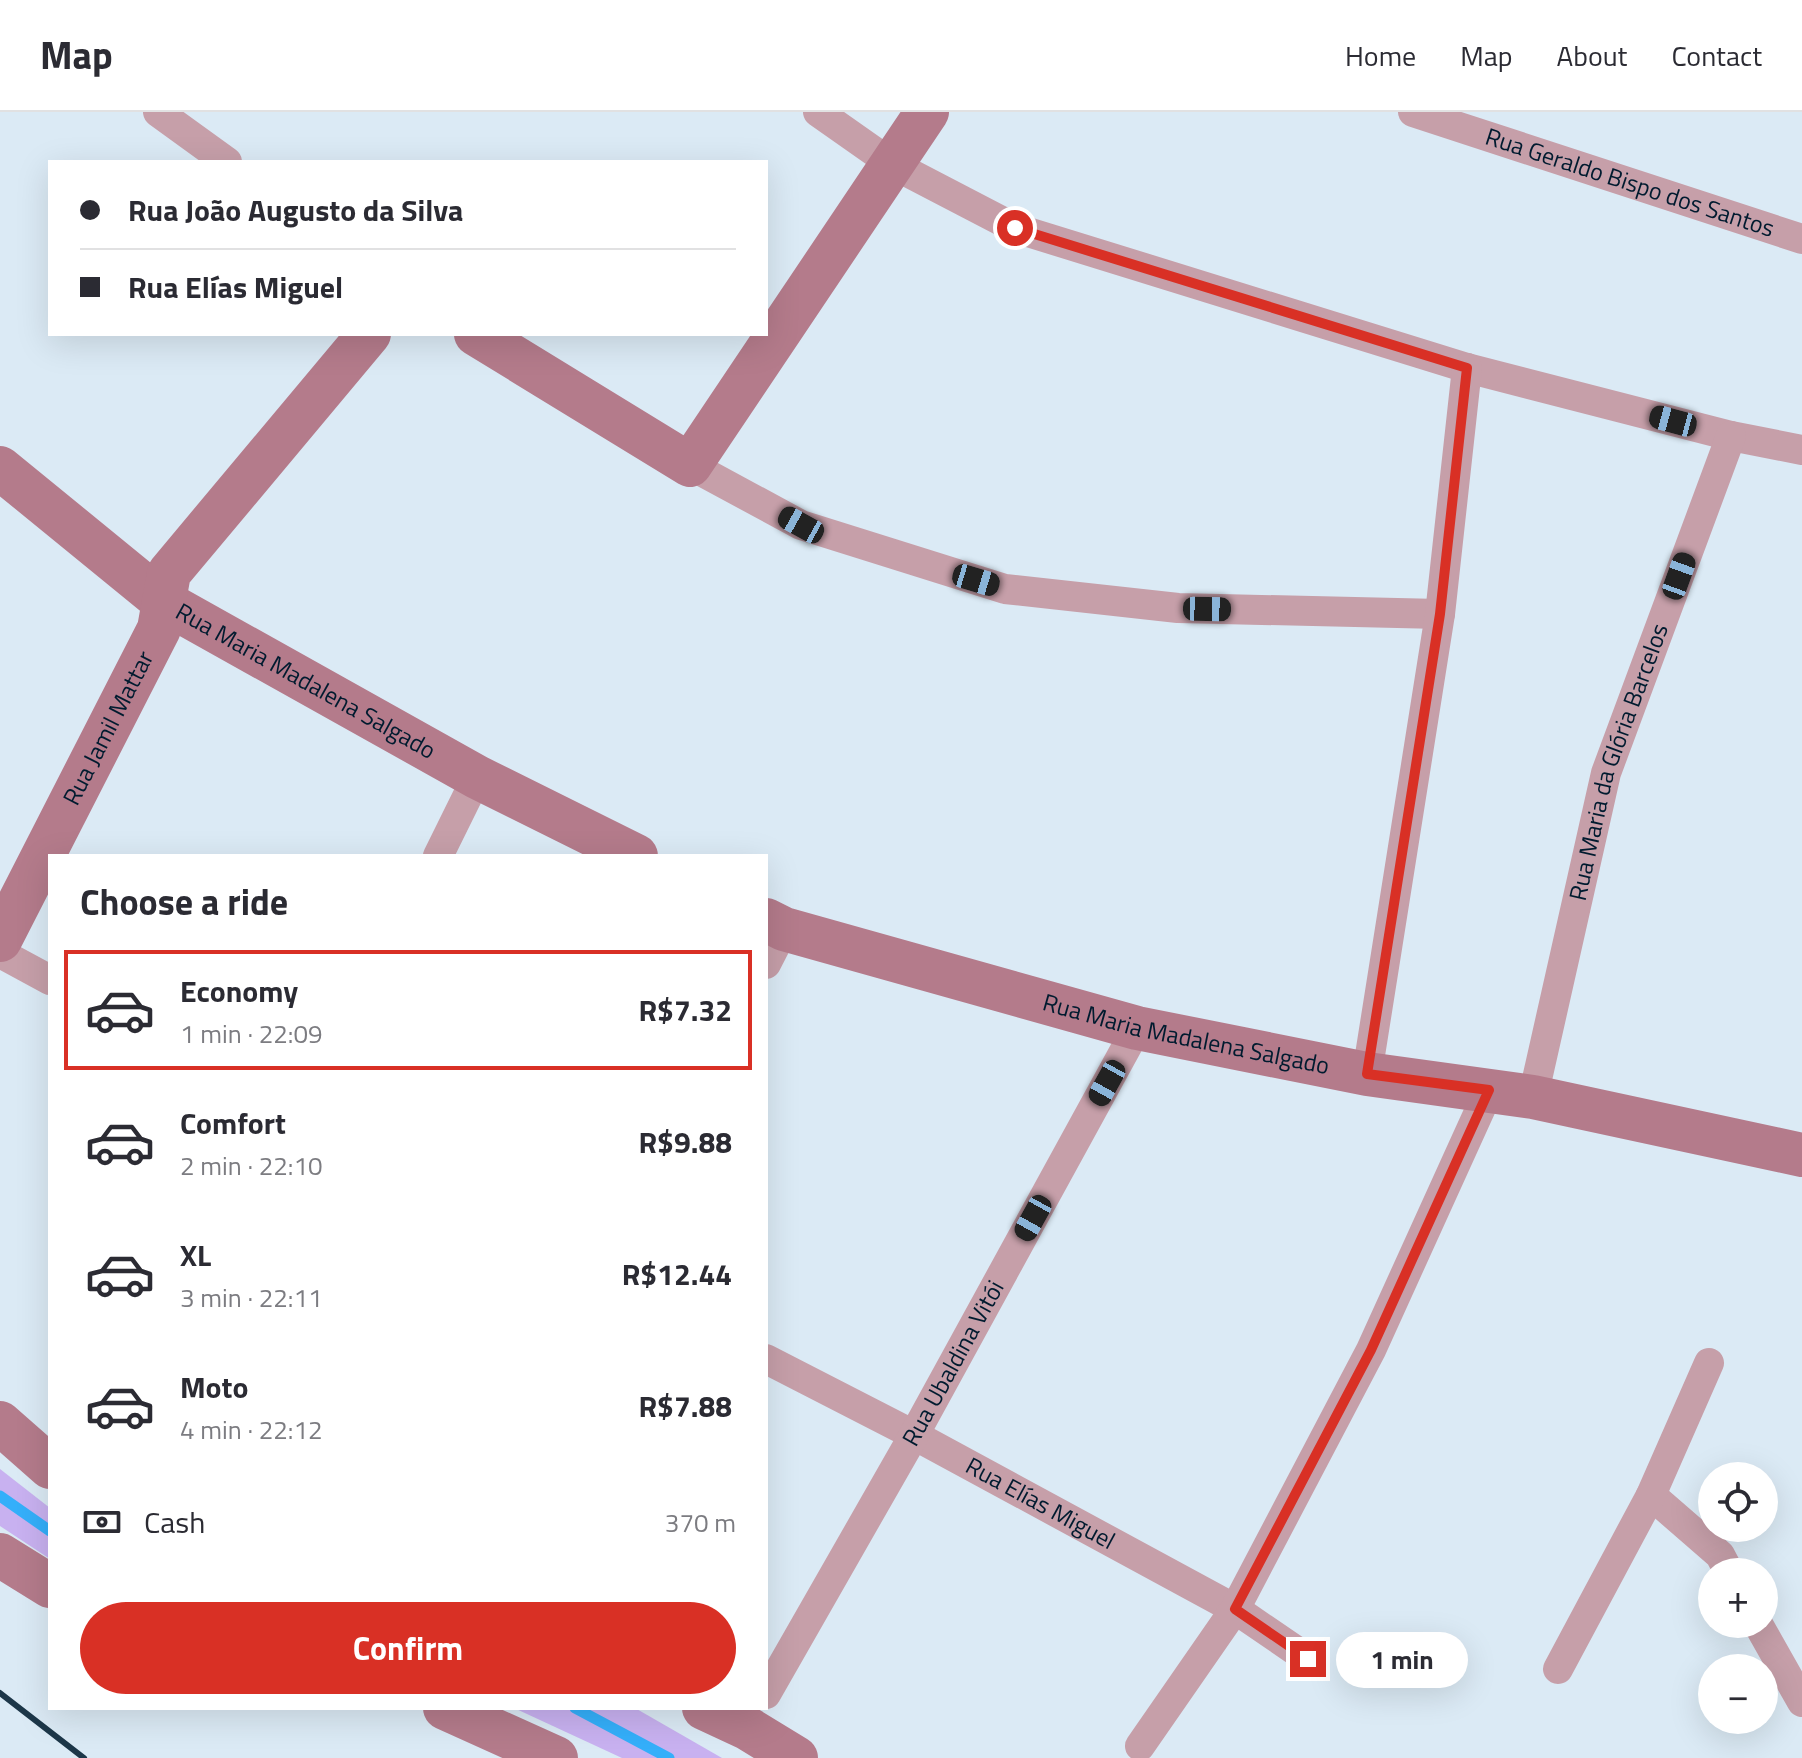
<!DOCTYPE html>
<meta charset="utf-8">
<style>
:root{--surface:#fff;--page:#f2f2f3;--text:#2b2b33;--muted:#7c7c81;--line:#e1e1e2;--accent:#d93025}
body{margin:0;font-family:"Titillium Web",sans-serif;background:var(--page);color:var(--text);height:100vh;display:flex;flex-direction:column;font-size:30px;white-space:nowrap}
*{box-sizing:border-box;margin:0}
p{font-size:26px;color:var(--muted)}
.icon{flex:none;width:44px;height:44px;fill:none;stroke:currentColor;stroke-width:2;stroke-linecap:round;stroke-linejoin:round}
.map{position:relative;flex:1;overflow:hidden}
.side{position:absolute;left:48px;top:742px;width:720px;height:856px;display:flex;flex-direction:column;background:var(--surface);border-radius:0px;box-shadow:0 8px 32px #0002}
.side>*{flex:none}
.banner{position:absolute;left:48px;top:48px;width:720px;height:176px;border-radius:0px;box-shadow:0 8px 32px #0002;display:grid;align-content:center;height:176px;padding:0 32px;background:var(--surface)}
.tools{position:absolute;left:1698px;top:1350px;display:grid;gap:16px}
.tools a{display:grid;place-items:center;width:80px;height:80px;border-radius:50%;background:var(--surface);box-shadow:0 8px 32px #0002;font-size:40px}
.end{position:absolute;width:36px;height:36px;margin:-18px;border:10px solid #d93025;background:#fff;box-shadow:0 0 0 4px #fff}
.from{border-radius:50%}
.bubble{position:absolute;height:56px;border-radius:28px;background:var(--surface);box-shadow:0 8px 32px #0002;font-size:26px;font-weight:700;line-height:56px;text-align:center}
.car{position:absolute;width:24px;height:48px;margin:-24px -12px;border-radius:10px;box-shadow:0 0 6px 2px #0007;background:linear-gradient(#222 24%,#8ab4d8 0 40%,#222 0 76%,#8ab4d8 0 86%,#222 0)}
.banner b{display:flex;align-items:center;gap:28px;height:76px;font-size:30px}
.banner b+b{border-top:2px solid var(--line)}
.banner i{width:20px;height:20px;background:var(--text)}
ul{padding:0;list-style:none}
li{display:flex;align-items:center;gap:24px;height:120px;margin:0 16px 12px;padding:0 16px;border:4px solid transparent;border-radius:0px}
li div{flex:1}
li b{display:block;font-size:30px}
li em{font-style:normal;font-weight:700}
li.on{border-color:var(--accent)}
li>.icon{width:72px;height:72px;stroke-width:1.5}
h2{padding:0 32px;font-size:36px;line-height:96px}
.pay{display:flex;align-items:center;gap:20px;height:88px;padding:0 32px;font-size:30px}
.pay p{margin-inline-start:auto}
.button{display:flex;gap:16px;margin-top:auto;padding:16px 32px}
.button a{flex:1;height:92px;border-radius:48px;background:var(--accent);color:#fff;font-size:32px;font-weight:700;line-height:92px;text-align:center}
header{display:flex;align-items:center;gap:48px;box-sizing:border-box;height:112px;padding:0 40px;background:var(--surface);border-bottom:2px solid var(--line)}
header strong{font-size:38px}
nav{display:flex;gap:44px;margin-inline-start:auto;font-size:28px}
.map>svg:first-child{display:block}
</style>
<header>
<strong>Map</strong>
<nav><a>Home</a><a>Map</a><a>About</a><a>Contact</a></nav>
</header>
<div class="map">
<svg width="1802" height="1646" viewBox="0 0 1802 1646">
<rect width="100%" height="100%" fill="#dbeaf5"/>
<!-- green -->
<g fill="#c8b1f0">
<path d="M0,1357L50,1396V1447L0,1414Z"/>
<path d="M514,1596H635L722,1646H622Z"/>
</g>
<g fill="none" stroke-linecap="round" stroke-linejoin="round">
<!-- stream -->
<g stroke="#34affa" stroke-width="11">
<path d="M0,1384L50,1419"/>
<path d="M575,1596L669,1646"/>
</g>
<!-- street -->
<g stroke="#c69fa9" stroke-width="30">
<path d="M158,0L227,50"/>
<path d="M818,0L892,52L1015,116L1467,256L1731,324L1802,338"/>
<path id="s1" d="M1413,0L1802,127"/>
<path d="M690,353L801,413L1005,477L1178,496L1440,502"/>
<path d="M438,744L477,665"/>
<path d="M0,841L50,868"/>
<path d="M766,852L784,817"/>
<path d="M1367,962L1440,502L1467,256"/>
<path id="s2" d="M1533,985L1606,661L1731,324"/>
<path id="s3" d="M766,1247L914,1323L1235,1497L1308,1547"/>
<path d="M1651,1383L1720,1443L1729,1460"/>
<path d="M1758,1512L1802,1590"/>
<path d="M1558,1557L1651,1383L1709,1251"/>
<path id="s4" d="M766,1582L914,1323L1137,916"/>
<path d="M1140,1634L1235,1497L1371,1238L1489,978"/>
</g>
<!-- secondary -->
<g stroke="#b47b8b" stroke-width="44">
<path d="M476,222L690,353L927,0"/>
<path id="s5" d="M0,356L164,490L477,665L636,744"/>
<path id="s6" d="M766,808L784,817L1137,916L1367,962L1533,985L1802,1043"/>
<path id="s7" d="M0,828L159,517L169,461L369,222"/>
<path d="M0,1311L50,1355"/>
<path d="M0,1443L50,1474"/>
<path d="M445,1596L556,1646"/>
<path d="M704,1596L747,1616L796,1646"/>
</g>
<!-- rail -->
<path stroke="#1d3749" stroke-width="6" d="M0,1581L84,1646"/>
</g>
<g fill="none" stroke-linecap="round" stroke-linejoin="round">
<!-- route -->
<path stroke="#d93025" stroke-width="10" d="M1015,116L1467,256L1440,502L1367,962L1489,978L1371,1238L1235,1497L1308,1547"/>
</g>
<g text-anchor="middle" stroke-width="7" stroke-linejoin="round" paint-order="stroke">
<!-- street labels -->
<g font-size="24" fill="#001b2f" stroke="#dbeaf5">
<text dy="8" stroke="none"><textPath href="#s1" startOffset="228">Rua Geraldo Bispo dos Santos</textPath></text>
<text dy="8" stroke="none"><textPath href="#s5" startOffset="374">Rua Maria Madalena Salgado</textPath></text>
<text dy="8" stroke="none"><textPath href="#s7" startOffset="238">Rua Jamil Mattar</textPath></text>
<text dy="8" stroke="none"><textPath href="#s2" startOffset="346">Rua Maria da Glória Barcelos</textPath></text>
<text dy="8" stroke="none"><textPath href="#s6" startOffset="436">Rua Maria Madalena Salgado</textPath></text>
<text dy="8" stroke="none"><textPath href="#s4" startOffset="380">Rua Ubaldina Vitói</textPath></text>
<text dy="8" stroke="none"><textPath href="#s3" startOffset="310">Rua Elías Miguel</textPath></text>
</g>
</g>
</svg>
<div class="tools">
<a><svg class="icon" aria-label="locate" viewBox="0 0 24 24"><circle cx="12" cy="12" r="6"/><path d="M12 2v4M12 18v4M2 12h4M18 12h4"/></svg></a>
<a>+</a>
<a>−</a>
</div>
<i class="end from" style="left:1015px;top:116px"></i>
<i class="end" style="left:1308px;top:1547px"></i>
<div class="bubble" style="left:1336px;top:1520px;width:132px">1 min</div>
<i class="car" style="left:1673px;top:309px;rotate:285deg"></i>
<i class="car" style="left:801px;top:413px;rotate:299deg"></i>
<i class="car" style="left:1679px;top:464px;rotate:20deg"></i>
<i class="car" style="left:976px;top:468px;rotate:107deg"></i>
<i class="car" style="left:1207px;top:497px;rotate:91deg"></i>
<i class="car" style="left:1107px;top:971px;rotate:209deg"></i>
<i class="car" style="left:1033px;top:1106px;rotate:209deg"></i>
<div class="banner">
<b><i class="from"></i>Rua João Augusto da Silva</b>
<b><i></i>Rua Elías Miguel</b>
</div>
<section class="side">
<h2>Choose a ride</h2>
<ul>
<li class="on"><svg class="icon" aria-label="car" viewBox="0 0 24 24"><path d="M5 17H2v-5l4-1 3-4h7l3 4 3 1v5h-3M9 17h6M6 11h13"/><circle cx="7" cy="17" r="2"/><circle cx="17" cy="17" r="2"/></svg><div><b>Economy</b><p>1 min · 22:09</p></div><em>R$7.32</em></li>
<li><svg class="icon" aria-label="car" viewBox="0 0 24 24"><path d="M5 17H2v-5l4-1 3-4h7l3 4 3 1v5h-3M9 17h6M6 11h13"/><circle cx="7" cy="17" r="2"/><circle cx="17" cy="17" r="2"/></svg><div><b>Comfort</b><p>2 min · 22:10</p></div><em>R$9.88</em></li>
<li><svg class="icon" aria-label="car" viewBox="0 0 24 24"><path d="M5 17H2v-5l4-1 3-4h7l3 4 3 1v5h-3M9 17h6M6 11h13"/><circle cx="7" cy="17" r="2"/><circle cx="17" cy="17" r="2"/></svg><div><b>XL</b><p>3 min · 22:11</p></div><em>R$12.44</em></li>
<li><svg class="icon" aria-label="car" viewBox="0 0 24 24"><path d="M5 17H2v-5l4-1 3-4h7l3 4 3 1v5h-3M9 17h6M6 11h13"/><circle cx="7" cy="17" r="2"/><circle cx="17" cy="17" r="2"/></svg><div><b>Moto</b><p>4 min · 22:12</p></div><em>R$7.88</em></li>
</ul>
<div class="pay"><svg class="icon" aria-label="cash" viewBox="0 0 24 24"><path d="M3 7h18v10H3z"/><circle cx="12" cy="12" r="2"/></svg>Cash<p>370 m</p></div>
<div class="button"><a>Confirm</a></div>
</section>
</div>
